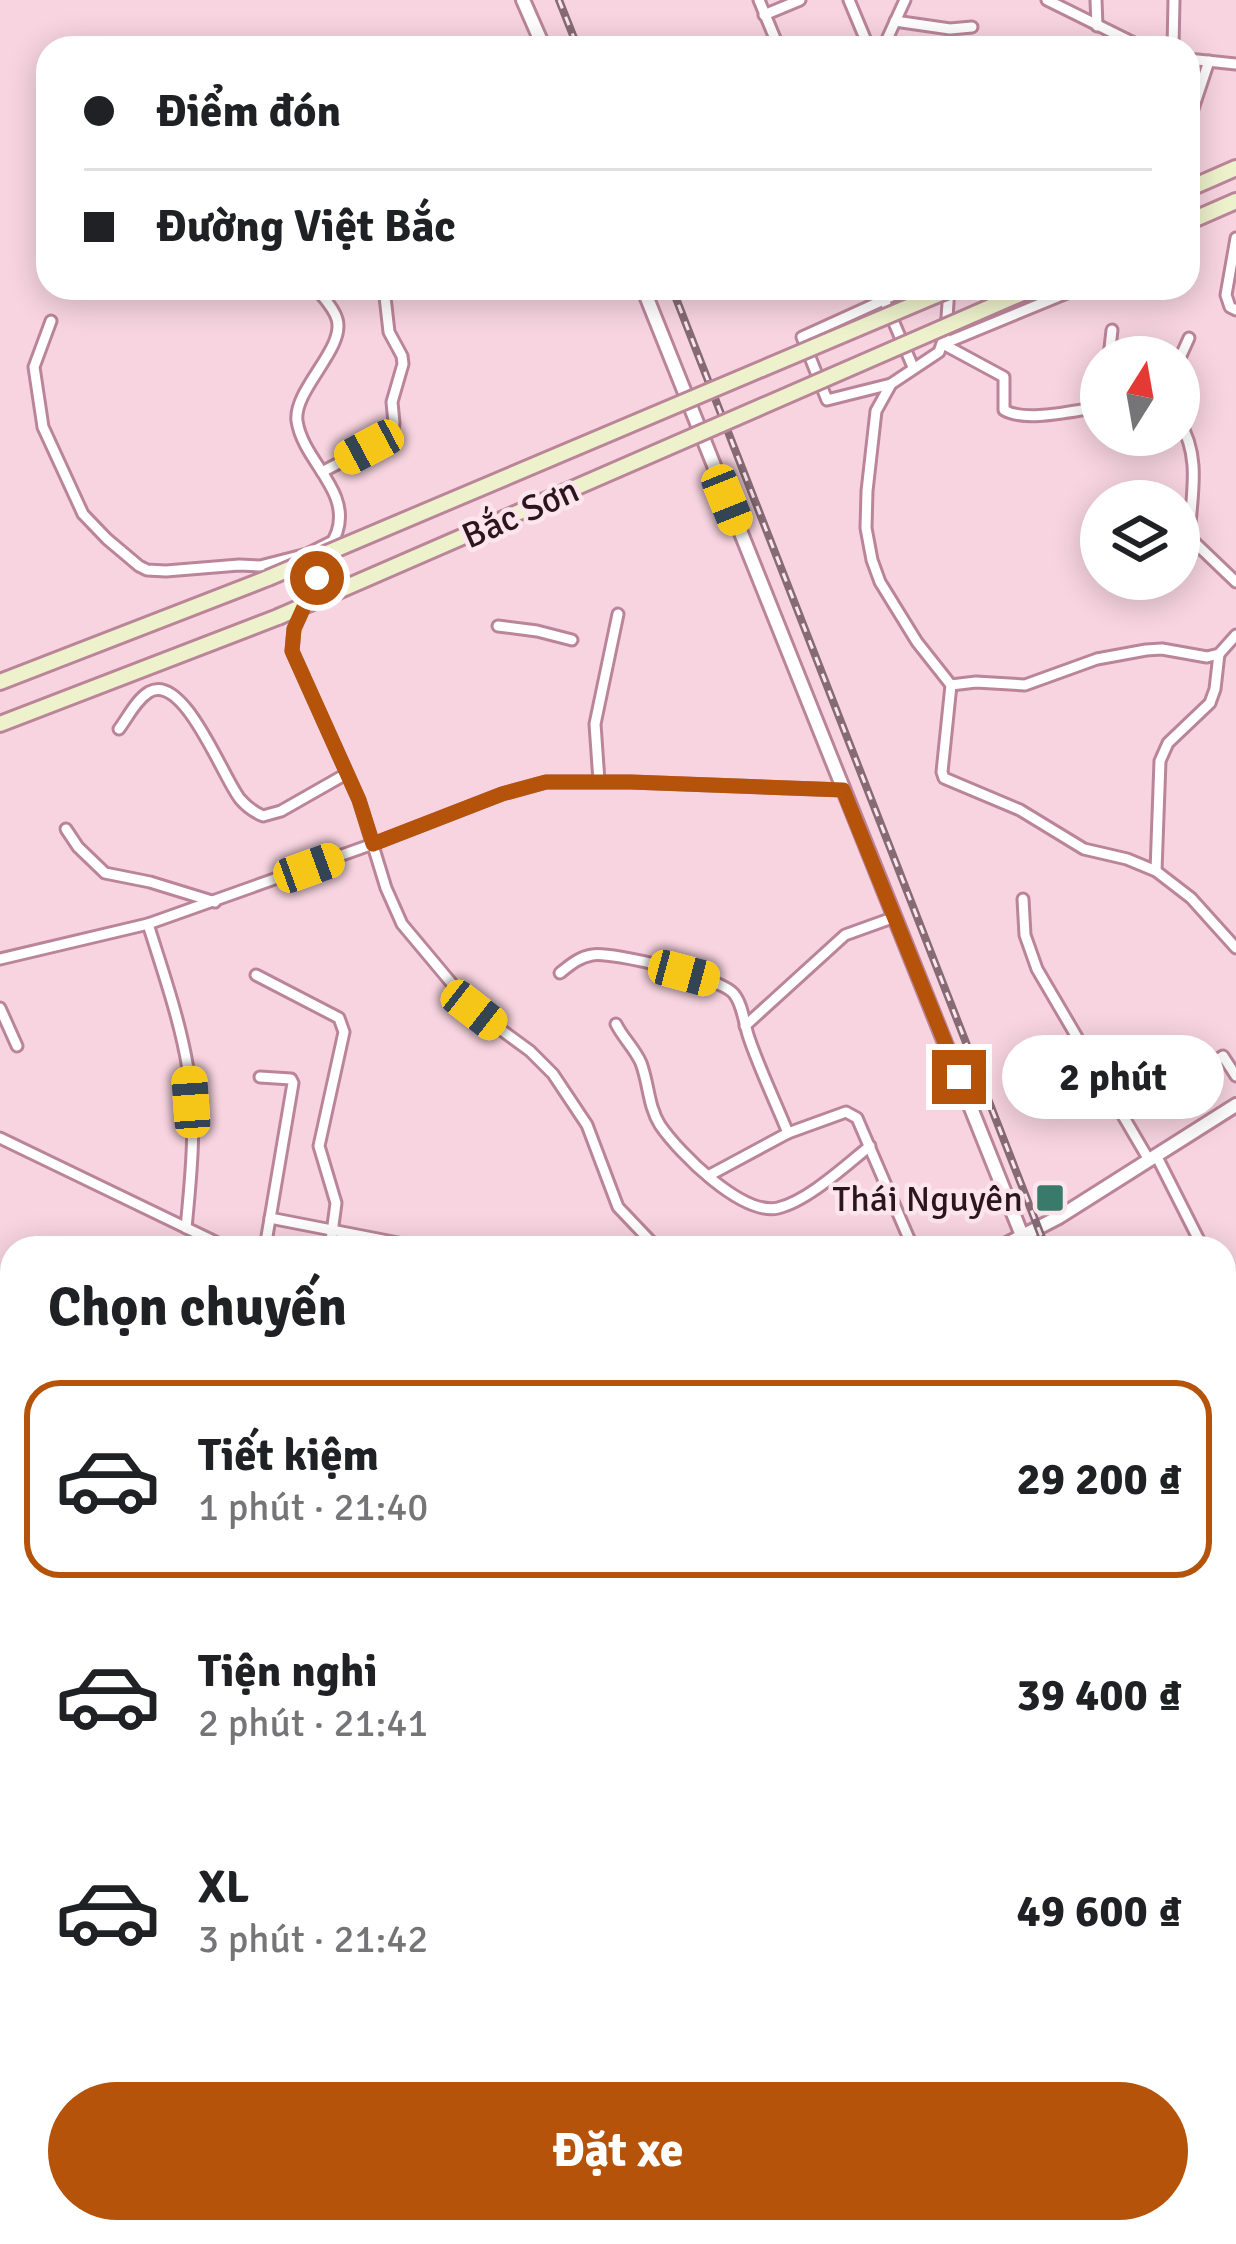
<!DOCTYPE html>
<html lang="vi">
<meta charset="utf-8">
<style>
:root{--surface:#fff;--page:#f6f6f6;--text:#202124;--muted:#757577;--line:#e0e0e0;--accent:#b45309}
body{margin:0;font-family:Signika,sans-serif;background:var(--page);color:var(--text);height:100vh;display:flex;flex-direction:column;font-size:45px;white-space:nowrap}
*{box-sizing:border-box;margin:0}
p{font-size:39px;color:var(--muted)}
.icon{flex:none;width:66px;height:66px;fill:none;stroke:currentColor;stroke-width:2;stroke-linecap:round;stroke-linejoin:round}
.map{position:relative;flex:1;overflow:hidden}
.panel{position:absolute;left:0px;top:1236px;width:1236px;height:1008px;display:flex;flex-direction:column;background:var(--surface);border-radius:36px 36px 0 0;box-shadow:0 6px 30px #0003}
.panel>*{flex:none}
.guide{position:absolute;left:36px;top:36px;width:1164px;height:264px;border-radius:36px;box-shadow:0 6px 30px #0003;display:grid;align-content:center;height:264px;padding:0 48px;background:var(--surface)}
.needle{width:78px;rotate:11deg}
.tools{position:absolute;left:1080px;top:336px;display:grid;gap:24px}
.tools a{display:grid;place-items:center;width:120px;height:120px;border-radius:50%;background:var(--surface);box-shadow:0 6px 30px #0003;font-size:60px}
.end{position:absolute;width:54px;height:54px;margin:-27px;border:15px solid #b45309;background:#fff;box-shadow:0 0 0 6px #fff}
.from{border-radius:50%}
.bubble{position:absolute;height:84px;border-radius:42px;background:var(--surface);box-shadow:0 6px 30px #0003;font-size:39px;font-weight:700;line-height:84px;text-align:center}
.car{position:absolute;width:36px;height:72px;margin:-36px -18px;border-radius:15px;box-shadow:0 0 9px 3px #0007;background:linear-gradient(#f5c518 24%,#345 0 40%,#f5c518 0 76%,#345 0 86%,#f5c518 0)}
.guide b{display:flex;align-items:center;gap:42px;height:114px;font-size:45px}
.guide b+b{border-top:3px solid var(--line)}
.guide i{width:30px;height:30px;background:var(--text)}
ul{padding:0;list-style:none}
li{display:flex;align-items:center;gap:36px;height:198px;margin:0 24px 18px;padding:0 24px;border:6px solid transparent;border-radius:36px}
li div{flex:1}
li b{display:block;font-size:45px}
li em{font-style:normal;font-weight:700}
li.active{border-color:var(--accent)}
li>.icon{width:108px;height:108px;stroke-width:1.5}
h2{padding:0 48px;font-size:54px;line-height:144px}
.cta{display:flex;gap:24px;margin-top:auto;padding:24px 48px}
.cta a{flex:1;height:138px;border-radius:72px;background:var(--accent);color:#fff;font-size:48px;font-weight:700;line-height:138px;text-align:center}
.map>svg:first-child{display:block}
</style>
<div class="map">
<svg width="1236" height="2244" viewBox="0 0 1236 2244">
<rect width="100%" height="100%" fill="#f7d4e0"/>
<!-- built -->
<path fill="#ffbdd5" d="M208,2232H590L587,2244H216Z"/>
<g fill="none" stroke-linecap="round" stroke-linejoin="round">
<defs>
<g id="minor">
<path d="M759,0L779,48"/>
<path d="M849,0L869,48"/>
<path d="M1047,0L1144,48"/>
<path d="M1096,0L1097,26"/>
<path d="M764,15L800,0"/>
<path d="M895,21L950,29L972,27"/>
<path d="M883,48L905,0"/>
<path d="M1173,48L1174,0"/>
<path d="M1188,59L1236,64"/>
<path d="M1188,116L1192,112L1209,61"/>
<path d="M1236,238L1226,295L1230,307L1236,310"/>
<path d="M316,288C323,297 334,308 337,319C346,348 293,390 297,421C303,461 351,490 337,532L294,629L292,651L359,800L386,888L402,924L474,1010L530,1051L553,1074L587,1125L618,1207L657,1248"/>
<path d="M879,288L913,367"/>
<path d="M949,288L946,332L939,352L891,384L876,411L867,491L866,528L872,560L880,582L917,642L951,685L942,772L944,778L1020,810L1084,849L1127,859L1156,871L1191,898L1236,948"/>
<path d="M51,321L34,367L43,427L83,514L107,539L139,566L147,570L166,571L239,565L260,566L307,554L333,541"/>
<path d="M943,344L1004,377V410C1026,423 1075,410 1101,407"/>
<path d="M943,344L1079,288"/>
<path d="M1109,357L1112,330"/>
<path d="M1179,360L1189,338"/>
<path d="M1179,377L1183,404L1180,422"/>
<path d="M891,384L827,400L802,337L910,288"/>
<path d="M1179,421C1202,457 1191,497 1189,537L1236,582"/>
<path d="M322,472L392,435L394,423L392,402L403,364L402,356L389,332L384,288"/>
<path d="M498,626L537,631L572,640"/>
<path d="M951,685L976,682L1025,685L1097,659L1146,650L1162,649L1207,657L1219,654L1236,635"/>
<path d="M119,729C128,717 136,700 149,692C184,672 223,778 240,799C246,806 254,812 263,816L281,811L346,774"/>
<path d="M599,781L595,724L618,614"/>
<path d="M66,829L78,847L105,873L150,882L215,902"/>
<path d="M1156,871L1160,761L1168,743L1210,703L1215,689L1219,654"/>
<path d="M1023,899L1025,935L1037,969L1149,1160"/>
<path d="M148,924C163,972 180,1020 188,1069C197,1122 191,1176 186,1228"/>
<path d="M0,959L148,924L373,844L502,794L546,782H631L843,790"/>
<path d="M560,973C570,965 579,957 592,955C612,951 722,978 734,994C743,1005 744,1024 749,1038C760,1070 775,1101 788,1133"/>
<path d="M256,975L339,1018L344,1032L319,1146L336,1203L330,1248"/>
<path d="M0,1008L17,1046"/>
<path d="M616,1024C623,1038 635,1049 641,1063C649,1084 648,1106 660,1125C679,1153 742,1216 778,1208C808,1201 846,1165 870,1146"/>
<path d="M745,1026L845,935L895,917"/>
<path d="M260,1077L291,1079L293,1083L265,1248"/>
<path d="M1176,1085L1223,1056L1236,1076"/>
<path d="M0,1138L228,1248"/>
<path d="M1156,1155L1203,1248"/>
<path d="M708,1176L788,1133L846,1112L857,1118L913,1248"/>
<path d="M270,1218L424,1248"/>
<path d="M1224,1293L1231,1308"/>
<path d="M0,1616L12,1625"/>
<path d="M1224,1633L1236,1653"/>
<path d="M0,1721L12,1723"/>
<path d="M0,1918L12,1933"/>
<path d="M1224,1975L1236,1970"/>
<path d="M1224,2099L1236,2109"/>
<path d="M0,2172L12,2175"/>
<path d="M0,2215L12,2219"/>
<path d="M30,2232L40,2244"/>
<path d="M200,2232L208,2244"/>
<path d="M876,2232V2244"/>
<path d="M1090,2232H1113"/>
<path d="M592,2244L595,2232"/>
</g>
<g id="tertiary">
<path d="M523,0L544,48"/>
<path d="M643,288L1027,1248"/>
<path d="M999,1248L1059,1217L1236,1105"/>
<path d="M1224,1703L1236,1723"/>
</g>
<g id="secondary">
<path d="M1188,189L1236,168"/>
<path d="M1188,222L1236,201"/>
<path d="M0,682L268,578"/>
<path d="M0,724L278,617"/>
</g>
<g id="primary">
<path d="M1224,1379L1236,1376"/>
<path d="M1224,1414L1236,1408"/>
<path d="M0,1931L12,1920"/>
</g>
</defs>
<!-- minor casing -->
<use href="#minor" stroke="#bb8599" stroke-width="15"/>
<!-- tertiary casing -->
<use href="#tertiary" stroke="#bb8599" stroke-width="18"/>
<!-- secondary casing -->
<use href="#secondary" stroke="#bb8599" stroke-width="20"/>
<!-- primary casing -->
<use href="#primary" stroke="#fff" stroke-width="21"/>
<!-- minor -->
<use href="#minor" stroke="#fff" stroke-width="9"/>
<!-- tertiary -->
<use href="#tertiary" stroke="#fff" stroke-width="12"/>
<!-- secondary -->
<use href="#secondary" stroke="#eef2cc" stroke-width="14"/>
<!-- primary -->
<use href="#primary" stroke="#dce59a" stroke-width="15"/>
<defs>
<g id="rail">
<path d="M559,0L578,48"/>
<path d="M672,288L1046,1248"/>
<path d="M1224,1662L1236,1684"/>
</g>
</defs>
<!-- rail casing -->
<use href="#rail" stroke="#866b75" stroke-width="8"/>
<!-- rail -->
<use href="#rail" stroke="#fde5ed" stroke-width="3" stroke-dasharray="9" stroke-linecap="butt"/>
<defs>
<g id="secondary-bridge">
<path d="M268,578L953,288"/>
<path d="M278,617L1034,288"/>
</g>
</defs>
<!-- secondary-bridge casing -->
<use href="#secondary-bridge" stroke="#bb8599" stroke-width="20" stroke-linecap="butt"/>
<!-- secondary-bridge -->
<use href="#secondary-bridge" stroke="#eef2cc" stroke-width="14"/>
</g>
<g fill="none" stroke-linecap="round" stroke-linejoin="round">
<!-- route -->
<path stroke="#b45309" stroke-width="15" d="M317,578L294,629L292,651L359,800L373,844L502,794L546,782H631L843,790L959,1077"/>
</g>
<!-- markers -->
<rect fill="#397a6a" stroke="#fde5ed" stroke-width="4.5" x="1035" y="1183" width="30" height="30" rx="6"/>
<g text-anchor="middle" stroke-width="9" stroke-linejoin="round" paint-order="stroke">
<!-- street labels -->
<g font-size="36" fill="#2b161e" stroke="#fde5ed">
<text transform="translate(520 512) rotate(-24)" y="13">Bắc Sơn</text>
</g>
<!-- poi labels -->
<g font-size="36" fill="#2b161e" stroke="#fde5ed" text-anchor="end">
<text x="1023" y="1211">Thái Nguyên</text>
</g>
</g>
</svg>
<div class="tools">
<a><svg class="needle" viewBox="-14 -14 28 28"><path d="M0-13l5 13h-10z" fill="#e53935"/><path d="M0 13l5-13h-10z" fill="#757577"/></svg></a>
<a><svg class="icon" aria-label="layers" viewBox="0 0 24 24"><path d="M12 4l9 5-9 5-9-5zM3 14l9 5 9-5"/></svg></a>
</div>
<i class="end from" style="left:317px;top:578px"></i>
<i class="end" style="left:959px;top:1077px"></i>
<div class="bubble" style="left:1002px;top:1035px;width:222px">2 phút</div>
<i class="car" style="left:369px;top:447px;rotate:242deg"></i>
<i class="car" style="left:727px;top:500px;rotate:158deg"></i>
<i class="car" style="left:309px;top:868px;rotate:70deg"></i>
<i class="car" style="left:684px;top:973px;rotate:105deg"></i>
<i class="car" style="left:474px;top:1010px;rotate:128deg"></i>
<i class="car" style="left:191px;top:1102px;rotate:356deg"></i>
<div class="guide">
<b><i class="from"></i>Điểm đón</b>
<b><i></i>Đường Việt Bắc</b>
</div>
<section class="panel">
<h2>Chọn chuyến</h2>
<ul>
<li class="active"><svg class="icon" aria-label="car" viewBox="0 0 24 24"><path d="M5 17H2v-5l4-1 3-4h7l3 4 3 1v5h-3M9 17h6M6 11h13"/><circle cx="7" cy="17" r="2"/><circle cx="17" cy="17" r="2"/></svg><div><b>Tiết kiệm</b><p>1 phút · 21:40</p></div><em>29 200 ₫</em></li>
<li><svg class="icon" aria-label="car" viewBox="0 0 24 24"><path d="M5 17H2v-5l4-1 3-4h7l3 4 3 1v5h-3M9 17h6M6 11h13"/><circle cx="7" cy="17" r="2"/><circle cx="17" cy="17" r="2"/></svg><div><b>Tiện nghi</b><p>2 phút · 21:41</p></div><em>39 400 ₫</em></li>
<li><svg class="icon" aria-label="car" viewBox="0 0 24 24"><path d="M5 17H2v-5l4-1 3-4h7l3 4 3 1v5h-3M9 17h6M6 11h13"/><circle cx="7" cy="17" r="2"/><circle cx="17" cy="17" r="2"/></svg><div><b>XL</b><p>3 phút · 21:42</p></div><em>49 600 ₫</em></li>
</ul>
<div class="cta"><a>Đặt xe</a></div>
</section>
</div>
